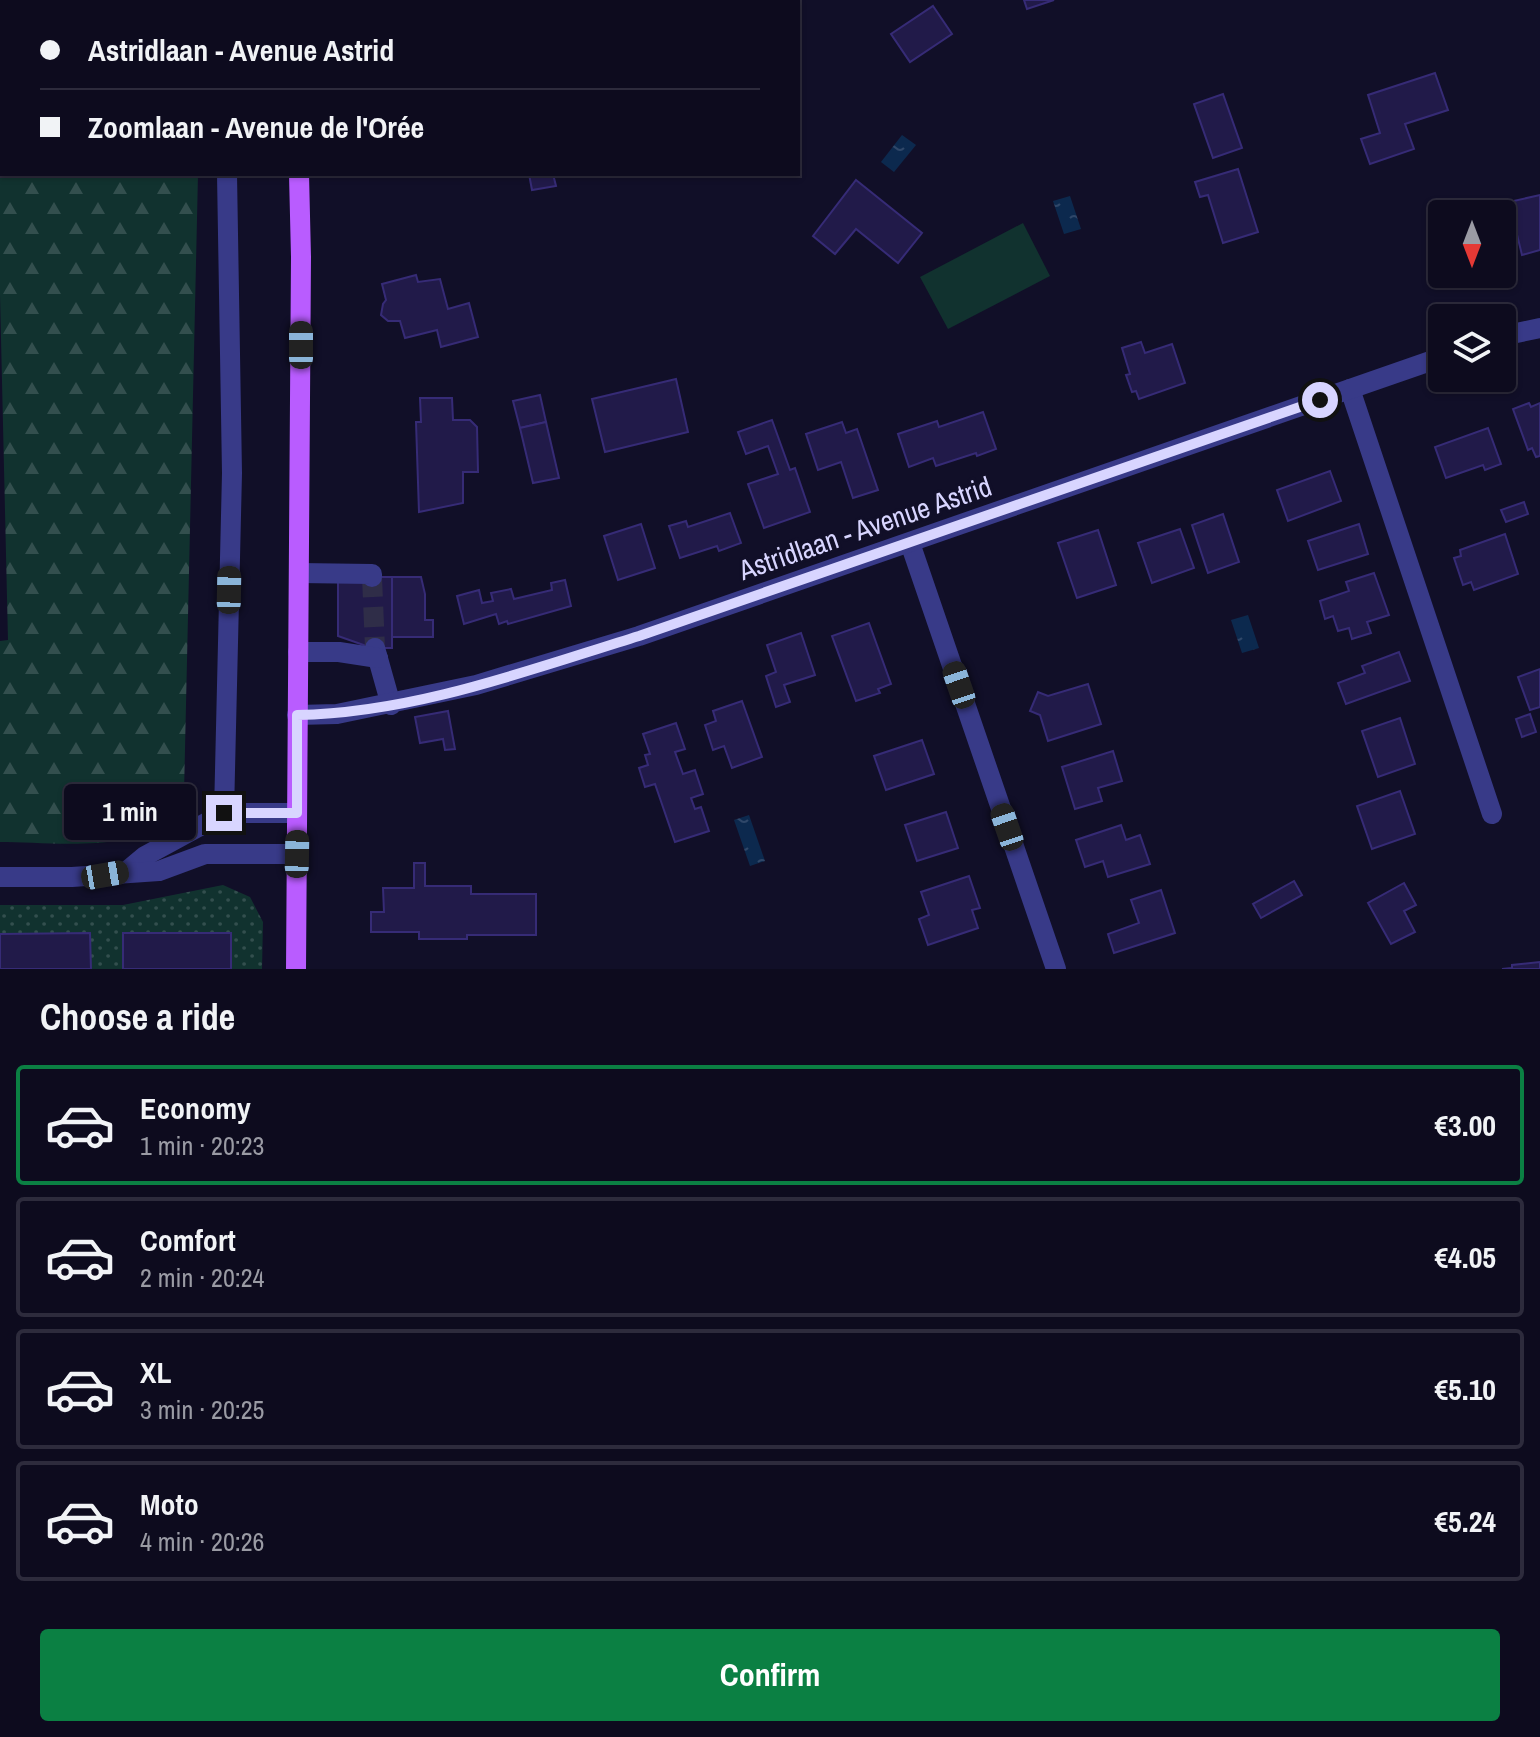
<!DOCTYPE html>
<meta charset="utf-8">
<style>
:root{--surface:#0d0b1e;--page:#161427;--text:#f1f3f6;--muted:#9a9ba4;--line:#2d2b3c;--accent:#0b8043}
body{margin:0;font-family:"Archivo Narrow",sans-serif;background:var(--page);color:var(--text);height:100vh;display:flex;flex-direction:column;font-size:30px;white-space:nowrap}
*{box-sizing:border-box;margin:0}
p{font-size:26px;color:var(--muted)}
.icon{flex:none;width:44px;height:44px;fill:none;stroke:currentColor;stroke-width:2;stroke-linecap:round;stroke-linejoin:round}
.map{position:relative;height:969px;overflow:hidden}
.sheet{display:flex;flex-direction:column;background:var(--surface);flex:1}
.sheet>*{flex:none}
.guide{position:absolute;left:0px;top:0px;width:800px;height:176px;box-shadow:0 2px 6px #0004,0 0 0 2px var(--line);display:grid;align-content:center;height:176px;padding:0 40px;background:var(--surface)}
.needle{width:52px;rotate:180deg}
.tools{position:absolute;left:1428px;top:200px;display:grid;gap:16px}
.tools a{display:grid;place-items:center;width:88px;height:88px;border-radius:8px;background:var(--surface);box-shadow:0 2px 6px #0004,0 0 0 2px var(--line);font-size:40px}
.end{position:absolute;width:36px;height:36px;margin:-18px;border:10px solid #d8d5ff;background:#111;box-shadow:0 0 0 4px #111}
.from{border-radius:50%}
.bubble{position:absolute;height:56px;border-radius:8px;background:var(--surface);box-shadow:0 2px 6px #0004,0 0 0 2px var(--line);font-size:26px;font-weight:800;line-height:56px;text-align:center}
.car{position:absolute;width:24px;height:48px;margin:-24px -12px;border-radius:10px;box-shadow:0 0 6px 2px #0007;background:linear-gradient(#222 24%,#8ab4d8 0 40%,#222 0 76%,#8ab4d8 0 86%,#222 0)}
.guide b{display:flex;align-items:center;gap:28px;height:76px;font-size:30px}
.guide b+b{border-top:2px solid var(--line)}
.guide i{width:20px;height:20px;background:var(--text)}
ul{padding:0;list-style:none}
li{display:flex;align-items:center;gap:24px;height:120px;margin:0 16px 12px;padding:0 24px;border:4px solid var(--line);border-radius:8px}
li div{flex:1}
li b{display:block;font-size:30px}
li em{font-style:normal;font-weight:800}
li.current{border-color:var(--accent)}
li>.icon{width:72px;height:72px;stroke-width:1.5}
h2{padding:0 40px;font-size:36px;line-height:96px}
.button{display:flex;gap:16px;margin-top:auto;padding:16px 40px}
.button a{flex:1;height:92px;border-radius:8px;background:var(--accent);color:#fff;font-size:32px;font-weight:800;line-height:92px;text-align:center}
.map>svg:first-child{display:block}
</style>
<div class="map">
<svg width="1540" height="969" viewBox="0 0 1540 969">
<defs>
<pattern id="forest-firs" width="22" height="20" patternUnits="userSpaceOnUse" patternTransform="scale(2)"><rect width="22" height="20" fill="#11322f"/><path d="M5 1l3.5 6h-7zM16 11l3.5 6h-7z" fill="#334f4e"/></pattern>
<pattern id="garden-dots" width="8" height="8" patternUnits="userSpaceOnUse" patternTransform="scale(2)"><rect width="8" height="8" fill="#11322f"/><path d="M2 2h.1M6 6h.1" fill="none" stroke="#334f4e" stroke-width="1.8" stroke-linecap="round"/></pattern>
<pattern id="water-ripples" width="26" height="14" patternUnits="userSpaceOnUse" patternTransform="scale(2)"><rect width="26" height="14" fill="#0c294e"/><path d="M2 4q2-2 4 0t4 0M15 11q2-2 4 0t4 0" fill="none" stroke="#2f4769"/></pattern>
</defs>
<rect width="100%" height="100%" fill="#110f28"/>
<!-- green -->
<path fill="#11322f" d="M1023,223L1050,276L948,329L920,277Z"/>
<!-- forest -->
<path fill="url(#forest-firs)" d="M0,4L2,174H198L184,793C179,803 174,817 164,824C125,852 47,842 0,842V641L8,640L0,294Z"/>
<!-- garden -->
<path fill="url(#garden-dots)" d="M223,885L250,897L263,922L262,969H0V905H123Z"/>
<!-- water -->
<g fill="url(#water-ripples)">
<path d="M902,135L916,145L894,172L881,162Z"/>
<path d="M1070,196L1081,229L1064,234L1053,201Z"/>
<path d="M1248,615L1259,648L1242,653L1231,620Z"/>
<path d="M749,815L765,861L750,866L734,820Z"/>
</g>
<!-- building -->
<g fill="#211a49" stroke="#362b76" stroke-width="2">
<path d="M1024,0H1054L1027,9Z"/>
<path d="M933,6L952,34L910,62L891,34Z"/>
<path d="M1435,73L1448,110L1405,124L1414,149L1370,164L1361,139L1380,133L1368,95Z"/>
<path d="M1223,94L1242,148L1213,158L1194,104Z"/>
<path d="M1238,169L1258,232L1223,243L1208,195L1200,197L1195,182Z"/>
<path d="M529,174H553L556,186L532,190Z"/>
<path d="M856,180L922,233L898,263L856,229L835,254L813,236Z"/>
<path d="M1540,195V250L1522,255L1509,202Z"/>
<path d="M416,275L418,282L440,279L448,309L469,303L478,337L441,347L437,330L405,338L400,321H388L381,315L383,304L386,300L382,284Z"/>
<path d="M1141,342L1145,353L1172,344L1185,383L1139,399L1136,391L1132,392L1126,375L1130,374L1122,348Z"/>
<path d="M676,379L688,432L605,452L592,399Z"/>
<path d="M540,395L546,422L520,428L513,401Z"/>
<path d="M420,398H452L453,420H470L477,427L478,472H463V503L419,512L416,422H421Z"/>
<path d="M1529,403L1531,407L1540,403V456L1536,457L1532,448L1528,450L1513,409Z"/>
<path d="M983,412L996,449L977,456L976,453L936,466L933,458L909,467L898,434L937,421L939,427Z"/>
<path d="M772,420L790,470L795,468L810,512L764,528L748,484L778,474L768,446L746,454L738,432Z"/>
<path d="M546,422L559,478L533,483L520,428Z"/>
<path d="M842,422L846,433L857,429L878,490L853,498L841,462L818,470L806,434Z"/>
<path d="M1488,428L1501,464L1485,470L1483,465L1446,478L1435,447Z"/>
<path d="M1330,471L1341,501L1288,521L1277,490Z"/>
<path d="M1524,502L1528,514L1506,522L1501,510Z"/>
<path d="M730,513L741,543L719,551L717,546L680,558L669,526L686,521L688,527Z"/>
<path d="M1223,514L1239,562L1208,573L1192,525Z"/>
<path d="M641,524L655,568L618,580L604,536Z"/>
<path d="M1359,524L1368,554L1318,570L1308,541Z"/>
<path d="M1180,529L1194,568L1152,583L1138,543Z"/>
<path d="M1098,530L1116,585L1077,598L1058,543Z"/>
<path d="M1505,534L1518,574L1474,590L1471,582L1463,585L1454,558L1461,556L1460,550Z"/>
<path d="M1374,573L1389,615L1367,622L1371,633L1352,639L1349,628L1338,631L1333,616L1325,619L1320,601L1349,591L1346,582Z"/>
<path d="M338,577H392V648H372L338,636Z"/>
<path d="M392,577H421L425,594V620H433V637H392Z"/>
<path d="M565,580L571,606L508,624L507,621L499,624L496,614L464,624L457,596L479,590L482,603L493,601L491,593L511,589L514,599L552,590L551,583Z"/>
<path d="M869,623L891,684L878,689L880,693L856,701L832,636Z"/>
<path d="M801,633L815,675L784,685L790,702L776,707L766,676L776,672L767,645Z"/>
<path d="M1399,652L1410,681L1346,704L1338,683L1365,673L1362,666Z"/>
<path d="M1540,669V707L1530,710L1518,677Z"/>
<path d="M1088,684L1101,724L1048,741L1040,715L1030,711L1038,692L1048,696Z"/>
<path d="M742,701L762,757L732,768L724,746L713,750L705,725L716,721L713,711Z"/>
<path d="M448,711L455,749L445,750L443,739L420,743L415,717Z"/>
<path d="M1530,714L1536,732L1522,737L1516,719Z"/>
<path d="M1400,718L1415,764L1378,777L1362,731Z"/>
<path d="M676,723L685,749L675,752L683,774L695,770L703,794L691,798L695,809L701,807L709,831L675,842L655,784L645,787L639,768L648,765L645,755L650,754L643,734Z"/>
<path d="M922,740L934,774L886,790L874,756Z"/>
<path d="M1113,751L1122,781L1098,788L1102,801L1075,809L1062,767Z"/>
<path d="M1400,791L1415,834L1372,849L1357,806Z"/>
<path d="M946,812L958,848L917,861L905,825Z"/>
<path d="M1121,825L1126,840L1140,835L1150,864L1108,877L1103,861L1085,867L1076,840Z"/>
<path d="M414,863H425V886H471V894H536V935H467V939H419V932H371V912H384L383,888H414Z"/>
<path d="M969,876L980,908L972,910L978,928L928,945L919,919L929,915L921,892Z"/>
<path d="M1294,881L1302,895L1261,918L1253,904Z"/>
<path d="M1404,883L1416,905L1404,911L1415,932L1391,944L1368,903Z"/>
<path d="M1161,890L1175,933L1114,953L1108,934L1139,923L1131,900Z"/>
<path d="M90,933L91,969H0V934Z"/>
<rect x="123" y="933" width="108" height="36"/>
<path d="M1540,962V969H1502L1512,968V965Z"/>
</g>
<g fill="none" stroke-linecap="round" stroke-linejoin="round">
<!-- minor-tunnel -->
<path stroke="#2f2d48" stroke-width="20" stroke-dasharray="20 10" stroke-linecap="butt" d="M372,577L375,648"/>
<!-- minor -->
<g stroke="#383a88" stroke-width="20">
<path d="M206,0L208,2"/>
<path d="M1502,336L1540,328"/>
<path d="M1350,389L1492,814"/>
<path d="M910,543L1056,969"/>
<path d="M299,573L372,574V577"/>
<path d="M375,648L391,705"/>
<path d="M298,652H339L378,658"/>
<path d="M297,715L337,714L476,685L639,636L1442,357"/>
<path d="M224,813L232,473L227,174"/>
<path d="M127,871L145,856L224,813H297"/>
<path d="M0,877H72L159,871L205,854H297"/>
</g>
<!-- major -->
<g stroke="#b95cff" stroke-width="20">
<path d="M288,0V2"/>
<path d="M296,969L301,257L299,174"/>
</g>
</g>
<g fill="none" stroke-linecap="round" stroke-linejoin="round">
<!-- route -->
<path stroke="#d8d5ff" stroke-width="10" d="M224,813H297V715C414,713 529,670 639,636L1320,400"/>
</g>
<g text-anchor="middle" stroke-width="6" stroke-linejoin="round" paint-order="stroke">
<!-- street labels -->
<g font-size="28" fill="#d8d5ff" stroke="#110f28">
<text transform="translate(865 528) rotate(-19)" y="10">Astridlaan - Avenue Astrid</text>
</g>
</g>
</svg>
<div class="tools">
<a><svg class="needle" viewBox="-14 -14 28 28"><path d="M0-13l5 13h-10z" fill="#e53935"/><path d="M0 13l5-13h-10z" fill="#9a9ba4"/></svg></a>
<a><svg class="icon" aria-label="layers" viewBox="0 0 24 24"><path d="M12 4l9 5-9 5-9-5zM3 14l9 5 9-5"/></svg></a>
</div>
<i class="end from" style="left:1320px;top:400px"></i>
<i class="end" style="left:224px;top:813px"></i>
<div class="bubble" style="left:64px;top:784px;width:132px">1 min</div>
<i class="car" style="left:301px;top:345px;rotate:0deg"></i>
<i class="car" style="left:229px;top:590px;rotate:1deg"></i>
<i class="car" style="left:959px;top:685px;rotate:341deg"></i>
<i class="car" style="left:1007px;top:827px;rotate:341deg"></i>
<i class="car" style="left:297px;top:854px;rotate:1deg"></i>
<i class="car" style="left:105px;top:875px;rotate:80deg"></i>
<div class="guide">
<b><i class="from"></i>Astridlaan - Avenue Astrid</b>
<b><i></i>Zoomlaan - Avenue de l'Orée</b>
</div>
</div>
<section class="sheet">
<h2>Choose a ride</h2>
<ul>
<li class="current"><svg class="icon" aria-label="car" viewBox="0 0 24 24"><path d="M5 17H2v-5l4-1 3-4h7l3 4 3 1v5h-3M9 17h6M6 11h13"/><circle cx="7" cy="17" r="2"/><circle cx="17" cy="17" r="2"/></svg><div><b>Economy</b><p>1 min · 20:23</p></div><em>€3.00</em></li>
<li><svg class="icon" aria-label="car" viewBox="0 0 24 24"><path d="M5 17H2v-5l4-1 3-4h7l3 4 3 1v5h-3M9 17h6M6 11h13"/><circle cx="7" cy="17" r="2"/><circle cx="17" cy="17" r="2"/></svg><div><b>Comfort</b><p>2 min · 20:24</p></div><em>€4.05</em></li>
<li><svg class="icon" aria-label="car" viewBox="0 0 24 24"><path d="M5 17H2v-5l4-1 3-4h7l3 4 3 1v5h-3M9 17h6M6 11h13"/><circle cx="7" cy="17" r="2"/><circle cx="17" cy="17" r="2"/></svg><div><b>XL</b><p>3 min · 20:25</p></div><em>€5.10</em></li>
<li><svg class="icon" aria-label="car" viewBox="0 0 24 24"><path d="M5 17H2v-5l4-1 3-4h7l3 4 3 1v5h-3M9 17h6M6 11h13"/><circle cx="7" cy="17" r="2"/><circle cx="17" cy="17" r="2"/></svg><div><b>Moto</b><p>4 min · 20:26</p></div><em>€5.24</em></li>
</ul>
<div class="button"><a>Confirm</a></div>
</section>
